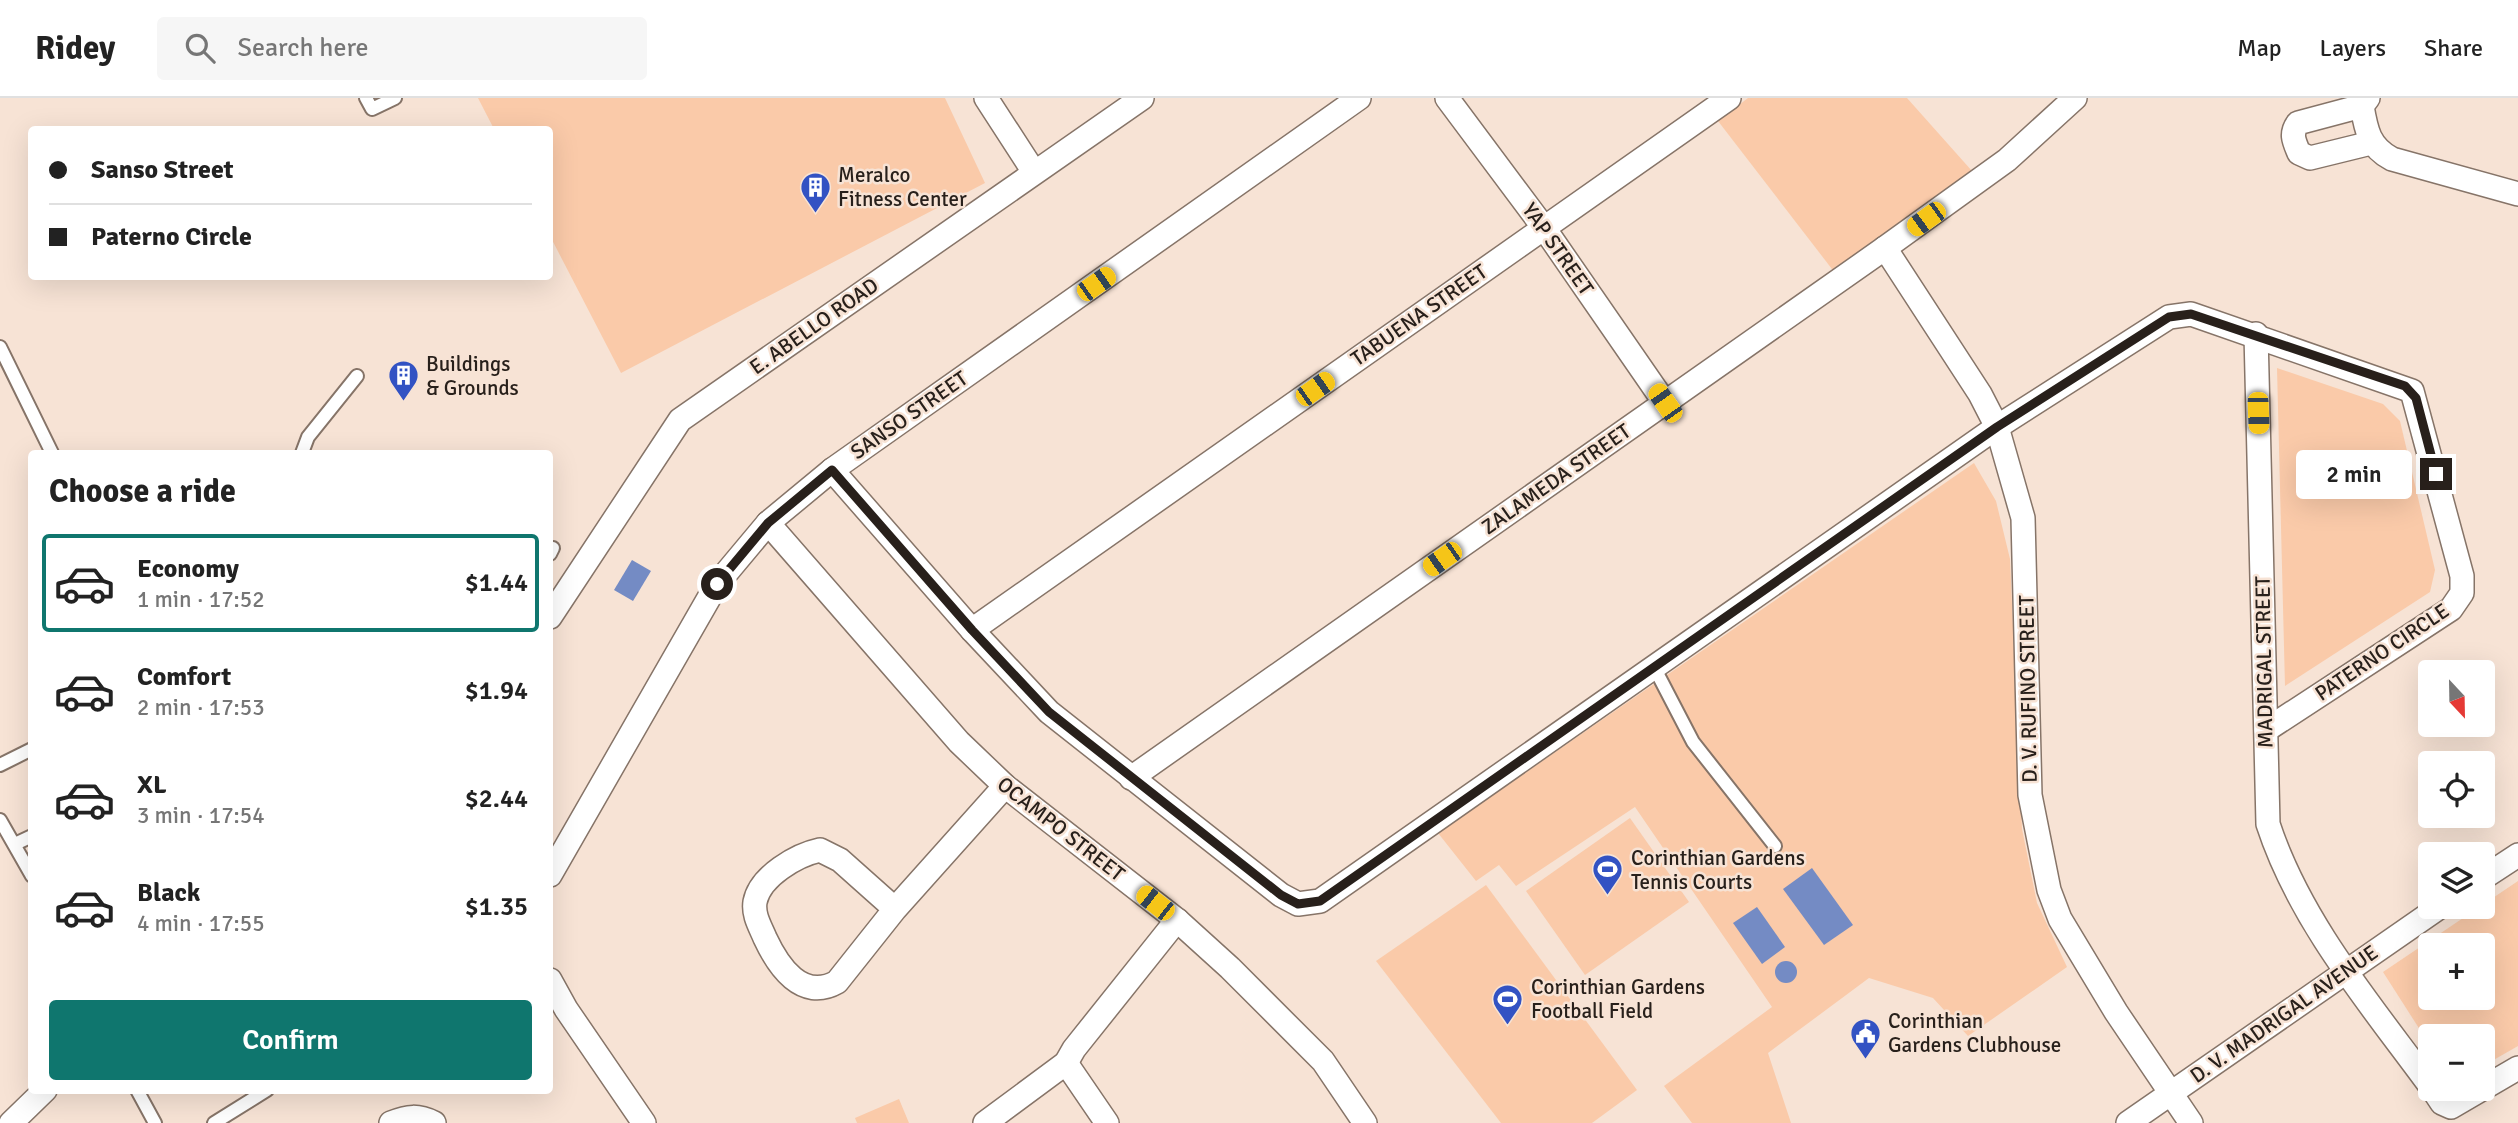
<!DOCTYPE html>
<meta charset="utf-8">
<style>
:root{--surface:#fff;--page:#f6f6f6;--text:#222;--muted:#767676;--line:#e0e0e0;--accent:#0f766e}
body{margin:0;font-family:Signika,sans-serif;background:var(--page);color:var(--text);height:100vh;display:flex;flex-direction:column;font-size:26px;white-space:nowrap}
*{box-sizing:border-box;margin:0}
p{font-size:23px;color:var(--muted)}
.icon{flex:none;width:38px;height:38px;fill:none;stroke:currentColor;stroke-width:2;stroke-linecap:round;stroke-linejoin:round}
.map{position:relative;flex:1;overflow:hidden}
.side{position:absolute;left:28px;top:352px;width:525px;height:644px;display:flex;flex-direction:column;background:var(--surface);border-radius:7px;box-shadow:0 7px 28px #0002}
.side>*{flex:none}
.hud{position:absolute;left:28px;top:28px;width:525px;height:154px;border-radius:7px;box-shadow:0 7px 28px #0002;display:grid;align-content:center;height:154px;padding:0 21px;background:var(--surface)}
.needle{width:46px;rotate:158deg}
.controls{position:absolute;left:2418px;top:562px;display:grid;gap:14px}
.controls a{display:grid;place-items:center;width:77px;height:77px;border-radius:7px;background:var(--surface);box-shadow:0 7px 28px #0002;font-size:35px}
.end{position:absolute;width:32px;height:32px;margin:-16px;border:9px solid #28201b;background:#fff;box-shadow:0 0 0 4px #fff}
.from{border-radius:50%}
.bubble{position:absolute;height:49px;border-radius:7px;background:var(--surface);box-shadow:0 7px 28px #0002;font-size:23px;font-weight:600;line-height:49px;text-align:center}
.car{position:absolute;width:21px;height:42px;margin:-21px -10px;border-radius:9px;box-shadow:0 0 5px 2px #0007;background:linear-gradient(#f5c518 24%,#345 0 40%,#f5c518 0 76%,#345 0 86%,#f5c518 0)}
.hud b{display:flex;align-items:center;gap:24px;height:66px;font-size:26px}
.hud b+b{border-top:2px solid var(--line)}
.hud i{width:18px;height:18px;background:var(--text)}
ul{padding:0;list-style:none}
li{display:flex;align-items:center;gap:21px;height:98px;margin:0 14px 10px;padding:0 7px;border:4px solid transparent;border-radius:7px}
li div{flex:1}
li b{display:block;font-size:26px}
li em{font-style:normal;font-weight:600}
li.current{border-color:var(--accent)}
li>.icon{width:63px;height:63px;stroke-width:1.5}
h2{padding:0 21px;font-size:32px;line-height:84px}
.cta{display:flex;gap:14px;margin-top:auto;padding:14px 21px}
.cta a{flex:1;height:80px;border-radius:7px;background:var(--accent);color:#fff;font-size:28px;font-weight:600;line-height:80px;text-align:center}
header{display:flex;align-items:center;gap:42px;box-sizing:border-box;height:98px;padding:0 35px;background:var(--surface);border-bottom:2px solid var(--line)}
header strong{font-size:33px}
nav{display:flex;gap:38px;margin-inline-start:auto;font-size:24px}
.search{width:490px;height:63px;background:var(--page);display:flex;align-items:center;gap:18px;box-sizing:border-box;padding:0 24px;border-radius:7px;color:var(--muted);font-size:26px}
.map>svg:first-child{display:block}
</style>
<header>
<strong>Ridey</strong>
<div class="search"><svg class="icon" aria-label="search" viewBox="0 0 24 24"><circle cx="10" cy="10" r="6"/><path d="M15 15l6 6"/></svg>Search here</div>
<nav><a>Map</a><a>Layers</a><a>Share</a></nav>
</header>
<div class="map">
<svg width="2518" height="1025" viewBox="0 0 2518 1025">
<rect width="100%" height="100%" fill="#f7e3d5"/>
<!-- green -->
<g fill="#facaa9" fill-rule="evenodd">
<path d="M478,0H945L985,85L621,275L550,138V32L494,31Z"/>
<path d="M1748,0H1907L1972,73L1835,175L1718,23Z"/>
<path d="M2277,270L2383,306L2400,323L2435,472L2430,494L2285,588Z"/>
<path d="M1974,365L1996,403L2010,461L2022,731L2037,805L2067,869L1968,938L1933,900L1869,880L1768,955L1791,1025H1692L1664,988L1772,909L1635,709L1516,788L1499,767L1476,783L1438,735Z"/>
<path d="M1630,720L1689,804L1585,877L1526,793Z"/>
<path d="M2518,783V948L2483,968V938H2431V949L2383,874ZM2431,847H2483V900H2431Z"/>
<path d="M1486,787L1637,992L1592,1025H1501L1376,863Z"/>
<path d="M899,1001L909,1025H857L855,1020Z"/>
</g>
<!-- water -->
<g fill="#748bc4">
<path d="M632,462L651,473L633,503L614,492Z"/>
<path d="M1812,770L1853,827L1824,847L1783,791Z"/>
<path d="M1757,809L1785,849L1762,866L1733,825Z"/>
<circle cx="1786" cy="874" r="11"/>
</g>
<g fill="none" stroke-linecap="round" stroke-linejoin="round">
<defs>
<g id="lane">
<path d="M366,0L372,11L395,0"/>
<path d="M0,249L52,355"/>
<path d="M302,355L308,339L357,278"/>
<path d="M550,456L553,450"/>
<path d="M1654,569L1693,644L1775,748"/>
<path d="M0,667L32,651"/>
<path d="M0,722L32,778"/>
<path d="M15,746L32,738"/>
<path d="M137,992L155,1025"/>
<path d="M214,1025L267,992"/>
</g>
<g id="street">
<path d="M986,0L1034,74"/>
<path d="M1447,0L1544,130L1665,305"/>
<path d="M2368,0L2362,8C2366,32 2369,49 2392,61L2518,96"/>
<path d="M2362,8L2298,25C2290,36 2294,43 2299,55L2310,60L2371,45"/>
<path d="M1885,150L1980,296L1997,329L2023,420L2030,697L2049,792L2060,821L2116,914L2191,1025"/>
<path d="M2256,236L2268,726C2300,824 2371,907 2431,989"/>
<path d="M832,372L972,532L1049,614L1281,797L1298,806L1320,803L1997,329L2169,219L2191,216L2412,293L2462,478V495L2451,511L2266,632"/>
<path d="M768,425L959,644L1005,688L1177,822L1230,870L1323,963L1365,1025"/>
<path d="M550,519L680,322L1142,0"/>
<path d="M972,532L1729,0"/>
<path d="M1131,680L1885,150L2007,62L2075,0"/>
<path d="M550,777L717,486L768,425L832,372L1359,0"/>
<path d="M2483,780L2518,757"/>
<path d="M895,811L840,762L820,752C797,757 760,778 755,804C753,817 760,828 765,840C778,868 802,904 837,884L895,811L1005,688"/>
<path d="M550,882L566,911L644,1025"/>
<path d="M1066,965L1107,1025"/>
<path d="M2432,990L2442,1005L2451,1009L2518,970"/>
<path d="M11,1025L45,992"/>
<path d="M391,1025C408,1018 418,1017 434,1025"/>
<path d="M985,1025L1066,965L1074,951L1177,822"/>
<path d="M2128,1025L2441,808"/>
</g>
</defs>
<!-- lane casing -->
<use href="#lane" stroke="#867468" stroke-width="16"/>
<!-- street casing -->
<use href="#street" stroke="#867468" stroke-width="26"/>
<!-- lane -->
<use href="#lane" stroke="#fff" stroke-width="12"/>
<!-- street -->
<use href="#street" stroke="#fff" stroke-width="23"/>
</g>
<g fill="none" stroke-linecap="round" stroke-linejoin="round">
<!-- route -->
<path stroke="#28201b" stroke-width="9" d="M717,486L768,425L832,372L972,532L1049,614L1281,797L1298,806L1320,803L1997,329L2169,219L2191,216L2405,288L2416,300L2436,376"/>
</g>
<!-- icons -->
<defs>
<symbol id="building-pin" viewBox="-11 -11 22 30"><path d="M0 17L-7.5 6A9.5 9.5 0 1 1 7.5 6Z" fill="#3252c3" stroke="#f7e3d5"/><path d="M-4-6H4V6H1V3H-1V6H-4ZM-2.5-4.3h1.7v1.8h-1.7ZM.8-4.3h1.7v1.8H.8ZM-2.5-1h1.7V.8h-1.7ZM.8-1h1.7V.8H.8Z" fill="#fff"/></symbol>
<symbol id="stadium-pin" viewBox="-11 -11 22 30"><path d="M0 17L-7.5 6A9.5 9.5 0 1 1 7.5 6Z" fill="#3252c3" stroke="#f7e3d5"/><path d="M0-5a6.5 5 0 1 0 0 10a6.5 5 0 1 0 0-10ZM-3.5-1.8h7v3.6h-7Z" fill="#fff"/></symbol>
<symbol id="civic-pin" viewBox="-11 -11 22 30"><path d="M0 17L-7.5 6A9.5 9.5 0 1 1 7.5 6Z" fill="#3252c3" stroke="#f7e3d5"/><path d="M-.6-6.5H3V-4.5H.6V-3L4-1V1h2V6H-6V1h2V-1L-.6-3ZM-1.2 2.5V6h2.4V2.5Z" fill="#fff"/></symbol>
</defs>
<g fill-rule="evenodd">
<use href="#building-pin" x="798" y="72" width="35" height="47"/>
<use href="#building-pin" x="386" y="260" width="35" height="47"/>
<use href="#stadium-pin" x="1590" y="754" width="35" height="47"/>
<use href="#stadium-pin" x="1490" y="884" width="35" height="47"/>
<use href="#civic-pin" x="1848" y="918" width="35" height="47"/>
</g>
<g text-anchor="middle" stroke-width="5" stroke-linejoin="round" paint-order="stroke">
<!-- poi labels -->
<g font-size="21" fill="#28201b" stroke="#f7e3d5" text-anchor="start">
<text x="838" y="84">Meralco<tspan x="838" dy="24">Fitness Center</tspan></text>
<text x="426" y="273">Buildings<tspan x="426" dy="24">&amp; Grounds</tspan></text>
<text x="1631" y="767">Corinthian Gardens<tspan x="1631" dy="24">Tennis Courts</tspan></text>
<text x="1531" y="896">Corinthian Gardens<tspan x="1531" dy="24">Football Field</tspan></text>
<text x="1888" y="930">Corinthian<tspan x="1888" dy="24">Gardens Clubhouse</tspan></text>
</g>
<!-- street labels -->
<g font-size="21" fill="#28201b" stroke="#f7e3d5">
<text transform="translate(1558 151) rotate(55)" y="7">YAP STREET</text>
<text transform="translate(1419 217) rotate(-35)" y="7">TABUENA STREET</text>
<text transform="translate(814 228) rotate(-35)" y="7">E. ABELLO ROAD</text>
<text transform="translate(909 317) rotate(-35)" y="7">SANSO STREET</text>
<text transform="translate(1556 381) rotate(-35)" y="7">ZALAMEDA STREET</text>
<text transform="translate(2382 554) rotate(-34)" y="7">PATERNO CIRCLE</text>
<text transform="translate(2264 564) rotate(-91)" y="7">MADRIGAL STREET</text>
<text transform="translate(2028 591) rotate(-91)" y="7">D. V. RUFINO STREET</text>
<text transform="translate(1061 731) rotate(38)" y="7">OCAMPO STREET</text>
<text transform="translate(2284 916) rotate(-35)" y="7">D. V. MADRIGAL AVENUE</text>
</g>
</g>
</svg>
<div class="controls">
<a><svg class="needle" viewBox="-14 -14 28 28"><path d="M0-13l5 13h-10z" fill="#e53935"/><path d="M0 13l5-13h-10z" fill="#767676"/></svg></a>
<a><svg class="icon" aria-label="locate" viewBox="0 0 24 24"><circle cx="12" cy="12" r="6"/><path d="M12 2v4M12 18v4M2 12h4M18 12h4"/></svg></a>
<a><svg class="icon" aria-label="layers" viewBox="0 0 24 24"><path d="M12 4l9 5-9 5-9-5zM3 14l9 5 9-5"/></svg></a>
<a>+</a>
<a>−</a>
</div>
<i class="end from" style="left:717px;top:486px"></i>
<i class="end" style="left:2436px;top:376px"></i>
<div class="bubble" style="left:2296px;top:352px;width:116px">2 min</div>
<i class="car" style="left:1926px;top:121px;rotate:234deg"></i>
<i class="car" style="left:1096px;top:186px;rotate:55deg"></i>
<i class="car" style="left:1315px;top:291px;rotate:55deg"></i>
<i class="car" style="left:1665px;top:305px;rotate:325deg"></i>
<i class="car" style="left:2258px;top:315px;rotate:178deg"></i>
<i class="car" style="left:1442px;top:461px;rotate:235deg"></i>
<i class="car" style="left:1155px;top:805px;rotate:308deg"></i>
<div class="hud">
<b><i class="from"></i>Sanso Street</b>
<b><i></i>Paterno Circle</b>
</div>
<section class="side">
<h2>Choose a ride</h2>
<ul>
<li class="current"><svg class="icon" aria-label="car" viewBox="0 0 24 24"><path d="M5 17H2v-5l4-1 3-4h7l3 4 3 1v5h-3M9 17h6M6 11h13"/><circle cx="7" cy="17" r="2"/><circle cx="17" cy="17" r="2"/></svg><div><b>Economy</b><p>1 min · 17:52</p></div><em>$1.44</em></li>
<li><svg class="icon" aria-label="car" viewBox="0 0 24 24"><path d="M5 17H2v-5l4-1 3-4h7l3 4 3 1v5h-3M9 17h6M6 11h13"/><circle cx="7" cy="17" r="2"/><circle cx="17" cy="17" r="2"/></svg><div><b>Comfort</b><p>2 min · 17:53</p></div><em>$1.94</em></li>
<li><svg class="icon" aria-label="car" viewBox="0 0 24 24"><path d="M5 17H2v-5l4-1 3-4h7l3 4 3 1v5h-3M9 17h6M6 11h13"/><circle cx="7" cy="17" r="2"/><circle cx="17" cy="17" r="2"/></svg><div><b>XL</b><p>3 min · 17:54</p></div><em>$2.44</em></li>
<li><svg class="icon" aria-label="car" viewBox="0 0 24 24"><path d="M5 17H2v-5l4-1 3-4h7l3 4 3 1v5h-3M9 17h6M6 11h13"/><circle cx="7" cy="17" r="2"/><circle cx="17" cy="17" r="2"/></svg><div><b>Black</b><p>4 min · 17:55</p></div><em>$1.35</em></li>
</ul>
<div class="cta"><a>Confirm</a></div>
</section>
</div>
